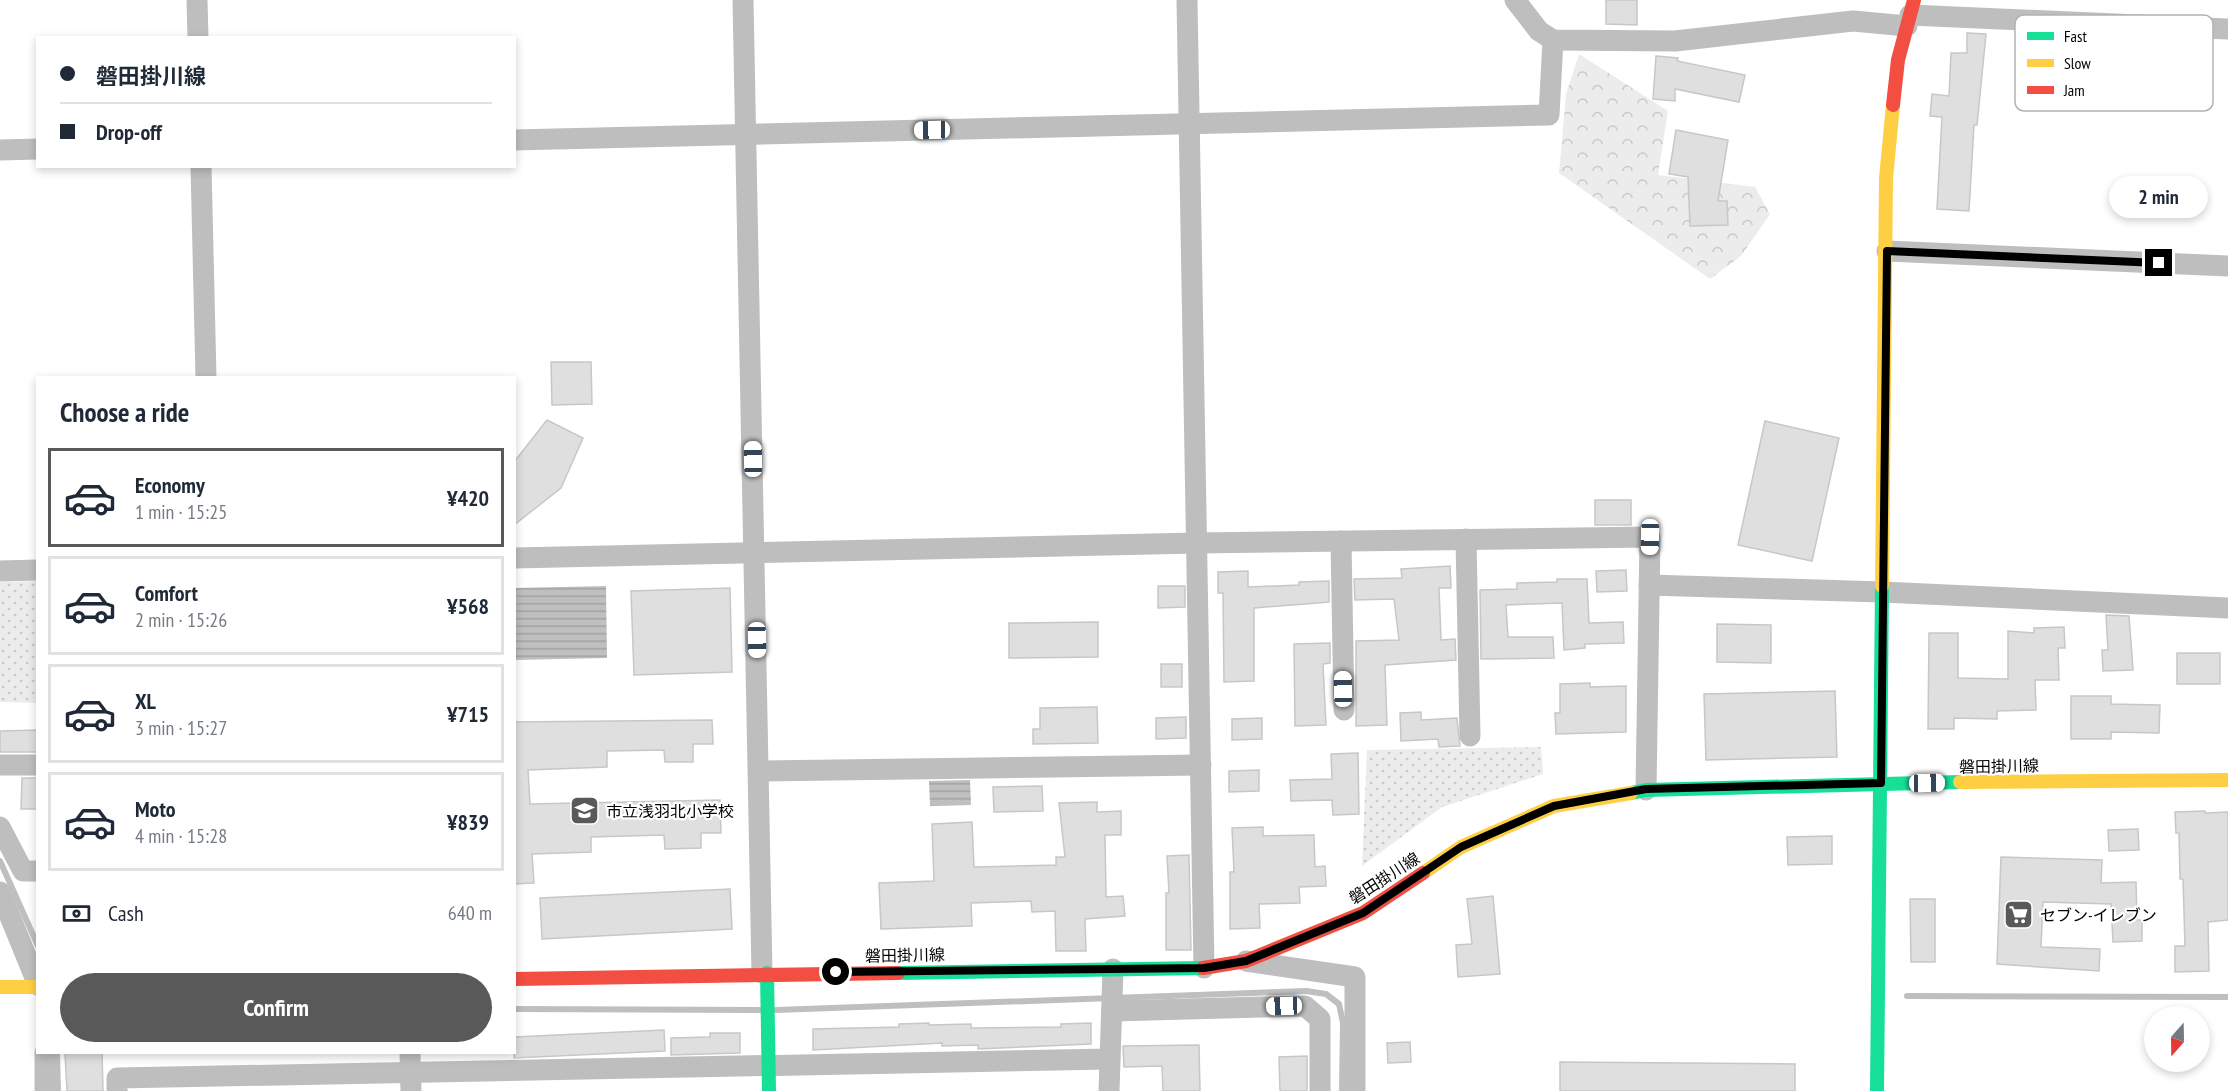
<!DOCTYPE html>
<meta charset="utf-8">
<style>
:root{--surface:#fff;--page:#f2f2f3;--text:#1f2937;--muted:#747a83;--line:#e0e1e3;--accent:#595959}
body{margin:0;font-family:"PT Sans Narrow","Noto Sans JP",sans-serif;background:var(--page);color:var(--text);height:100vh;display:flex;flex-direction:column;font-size:22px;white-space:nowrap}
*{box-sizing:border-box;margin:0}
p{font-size:20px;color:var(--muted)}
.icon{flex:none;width:33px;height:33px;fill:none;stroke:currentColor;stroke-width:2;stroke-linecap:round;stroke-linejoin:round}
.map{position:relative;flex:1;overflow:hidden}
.details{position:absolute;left:36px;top:376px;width:480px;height:678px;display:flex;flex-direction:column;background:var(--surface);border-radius:0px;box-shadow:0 3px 9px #0003}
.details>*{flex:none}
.guide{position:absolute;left:36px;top:36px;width:480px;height:132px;border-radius:0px;box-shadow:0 3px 9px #0003;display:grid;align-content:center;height:132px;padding:0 24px;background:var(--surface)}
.needle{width:39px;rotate:200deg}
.fabs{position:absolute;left:2144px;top:1006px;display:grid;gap:12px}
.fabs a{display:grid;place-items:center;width:66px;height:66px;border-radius:50%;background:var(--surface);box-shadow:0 3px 9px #0003;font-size:30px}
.end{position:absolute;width:27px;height:27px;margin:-14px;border:8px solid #000;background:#fff;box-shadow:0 0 0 3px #fff}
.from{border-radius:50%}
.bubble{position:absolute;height:42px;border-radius:21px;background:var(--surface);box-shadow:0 3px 9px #0003;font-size:20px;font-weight:700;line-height:42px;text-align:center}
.car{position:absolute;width:18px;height:36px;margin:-18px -9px;border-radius:8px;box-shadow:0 0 4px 2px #0007;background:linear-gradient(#fff 24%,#345 0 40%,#fff 0 76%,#345 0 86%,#fff 0)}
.guide b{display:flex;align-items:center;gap:21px;height:57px;font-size:22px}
.guide b+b{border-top:2px solid var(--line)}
.guide i{width:15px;height:15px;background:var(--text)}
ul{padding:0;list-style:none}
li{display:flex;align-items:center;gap:18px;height:99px;margin:0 12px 9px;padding:0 12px;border:3px solid var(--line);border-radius:0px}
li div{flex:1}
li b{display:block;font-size:22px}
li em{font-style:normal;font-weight:700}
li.active{border-color:var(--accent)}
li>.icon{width:54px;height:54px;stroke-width:1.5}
h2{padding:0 24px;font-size:27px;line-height:72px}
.pay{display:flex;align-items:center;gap:15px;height:66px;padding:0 24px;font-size:22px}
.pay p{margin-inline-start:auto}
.action{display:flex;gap:12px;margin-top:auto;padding:12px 24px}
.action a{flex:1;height:69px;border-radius:36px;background:var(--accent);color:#fff;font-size:24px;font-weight:700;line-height:69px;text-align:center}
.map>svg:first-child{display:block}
</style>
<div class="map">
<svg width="2228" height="1091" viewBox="0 0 2228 1091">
<defs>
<pattern id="grass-dots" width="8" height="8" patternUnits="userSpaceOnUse" patternTransform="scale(1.5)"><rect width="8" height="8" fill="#ececec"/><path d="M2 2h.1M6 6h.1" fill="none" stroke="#c9c9c9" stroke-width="1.8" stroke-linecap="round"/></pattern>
<pattern id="forest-crowns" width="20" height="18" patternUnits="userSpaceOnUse" patternTransform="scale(1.5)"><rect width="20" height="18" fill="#ececec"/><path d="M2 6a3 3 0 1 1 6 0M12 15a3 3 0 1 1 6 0" fill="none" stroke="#c9c9c9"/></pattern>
<pattern id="water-rules" width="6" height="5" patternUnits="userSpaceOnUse" patternTransform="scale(1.5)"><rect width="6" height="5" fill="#bfbfbf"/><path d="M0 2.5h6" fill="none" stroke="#a2a2a2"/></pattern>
</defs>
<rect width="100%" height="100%" fill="#fff"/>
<!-- grass -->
<g fill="url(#grass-dots)">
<path d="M37,581V703L0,702V582Z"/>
<path d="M1541,747L1543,774L1442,807L1362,866L1367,750Z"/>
</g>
<!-- forest -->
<path fill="url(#forest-crowns)" d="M1579,54L1668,111L1658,175L1755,187L1770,214L1741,256L1710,279L1559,173L1566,94Z"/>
<!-- water -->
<g fill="url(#water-rules)">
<path d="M606,586L607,658L515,660V588Z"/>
<path d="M970,780L971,805L930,806L929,781Z"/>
</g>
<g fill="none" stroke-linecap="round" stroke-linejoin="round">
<!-- stream -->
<g stroke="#bfbfbf" stroke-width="6">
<path d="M0,861L38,946"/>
<path d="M1907,996L2228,997"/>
<path d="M514,1009L760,1010"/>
<path d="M776,1010L1306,991L1326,994L1339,1004L1343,1023L1342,1091"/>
<path d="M57,1053L58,1091"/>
</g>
</g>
<!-- building -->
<g fill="#dfdfdf" stroke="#c7c7c7" stroke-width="1.5">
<path d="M1606,0H1637V25L1606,24Z"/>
<path d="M1967,33L1986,34L1977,125H1974L1969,211L1937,209L1942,117L1930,116L1932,94L1949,96L1951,53H1967Z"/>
<path d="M1656,56L1678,58L1677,61L1745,75L1739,102L1675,89V101L1653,99Z"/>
<path d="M1676,130L1728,140L1718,201H1727L1728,225L1690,226L1688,177L1669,174Z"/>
<path d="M551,362H591L592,404L552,405Z"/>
<path d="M547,420L583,438L561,488L514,525V462Z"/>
<path d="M1765,421L1839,438L1812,561L1738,545Z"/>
<rect x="1595" y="500" width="36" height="25"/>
<path d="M1450,566L1451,588H1439L1441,640L1455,639L1456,660L1385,665L1387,725L1356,726V641L1399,640L1394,599L1355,600L1354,579L1402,578L1401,569Z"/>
<path d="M1626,570L1627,591L1597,592L1596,571Z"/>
<path d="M1248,571V587L1299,585V582L1329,581V602L1254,608V681L1224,682L1223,593H1218V572Z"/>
<path d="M1557,579H1587L1589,623L1623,622L1624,643L1585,644V648L1564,650L1562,603L1506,605L1508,637H1553L1554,658L1481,659L1480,590L1517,589V583L1557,582Z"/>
<path d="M1158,586H1185V607L1158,608Z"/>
<path d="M730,588L732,672L634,675L631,591Z"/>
<path d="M2106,615L2129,616L2133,670L2103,671L2102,650H2108Z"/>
<path d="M1098,622V657L1009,658V623Z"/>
<path d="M1717,624L1771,625V663L1717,662Z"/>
<path d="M2064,627L2065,648H2058L2059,680H2035L2036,710L1997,711V719L1954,718V729H1928L1929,633H1958V678L2008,679V631L2034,633V628Z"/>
<path d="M1330,643V663L1323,664L1326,725L1295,726L1294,644Z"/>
<rect x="2177" y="653" width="43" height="31"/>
<rect x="1161" y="664" width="21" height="23"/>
<path d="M1590,683V687L1626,686V732L1556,734L1555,713H1560V684Z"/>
<path d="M1835,691L1837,757L1706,760L1704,694Z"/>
<path d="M2071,696H2111V704L2160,705L2159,733L2111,732V739H2071Z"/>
<path d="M1097,707L1098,743L1033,744V729H1040V708Z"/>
<path d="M1421,712V720L1457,718L1460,746L1439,747L1438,739L1401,741L1400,713Z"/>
<path d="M1186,717V738L1156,739V718Z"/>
<path d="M1262,718V739L1232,740V719Z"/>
<path d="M712,720L713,744H693V762H665L664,750L607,751V767L528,770L530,804L720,800L721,833H701V848L665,849L664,835L591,837V852L532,854L534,883L514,884V722Z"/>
<path d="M38,730V752H0V731Z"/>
<path d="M1358,753L1359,814L1333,815L1332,800L1291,801L1290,780L1332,779L1331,754Z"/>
<path d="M1259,770V791L1229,792V771Z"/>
<path d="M22,778H38V809H21Z"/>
<path d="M1042,786L1043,811L994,812L993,787Z"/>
<path d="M1097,802V812L1121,811V835H1105L1106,897L1123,896L1125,916L1085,919L1086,951H1056L1055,911L1032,912L1031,901L971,903L972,926L881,929L879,883L934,881L932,824L972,822L974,867L1056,865V857H1065L1059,803Z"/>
<path d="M2205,811V813L2228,812V920L2208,922L2209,971L2175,972V946H2185L2183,879H2180L2179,833H2176L2175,812Z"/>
<path d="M1263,827V836L1314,835L1315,867L1325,866L1326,886L1299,887L1300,903L1259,904L1260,928L1230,929V872H1234L1232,828Z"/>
<path d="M2138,829L2139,850L2109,851L2108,830Z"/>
<path d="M1832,836V864L1788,865L1787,837Z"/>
<path d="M1189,855L1191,950H1166V893H1169L1167,856Z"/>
<path d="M2001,857L2102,860L2101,883L2136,882L2137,920H2142V941L2113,942L2111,904L2043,902L2041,947L2100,949L2099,971L1997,964Z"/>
<path d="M730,889L732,929L542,939L540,898Z"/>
<path d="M1493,896L1500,974L1458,977L1456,945L1472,944L1467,899Z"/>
<path d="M1910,899H1935V962H1911Z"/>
<path d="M929,1023V1025L971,1024V1028L1061,1027V1024L1091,1023V1044L978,1049V1045L942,1046V1043L813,1050V1029L899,1027V1024Z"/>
<path d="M664,1030L665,1051L514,1058V1037Z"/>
<path d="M710,1033H740V1053L671,1055V1038L710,1037Z"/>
<path d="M1410,1042L1411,1062L1388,1063L1387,1043Z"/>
<path d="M1199,1045L1200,1091H1163L1162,1066L1124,1067L1123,1046Z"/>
<path d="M65,1053H102L103,1091H67Z"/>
<path d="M1307,1056V1091H1280L1279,1057Z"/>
<path d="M1560,1062L1795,1064V1091H1560Z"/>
</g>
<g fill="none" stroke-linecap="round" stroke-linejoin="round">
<!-- street -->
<g stroke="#bebebe" stroke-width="21">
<path d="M197,0L198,38"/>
<path d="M743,0L762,973"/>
<path d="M1187,0L1204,968"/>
<path d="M1515,0L1539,31L1553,40L1675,41L1853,21L1907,26"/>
<path d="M1910,15L2228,29"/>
<path d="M514,140L1549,115L1553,40"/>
<path d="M0,150L38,149"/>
<path d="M201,166L206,378"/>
<path d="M1887,251L2228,266"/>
<path d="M1466,539L1470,736"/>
<path d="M1341,541L1344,710"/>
<path d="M514,558L1197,543L1650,537L1646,790"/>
<path d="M0,571L38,570"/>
<path d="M1649,585L1882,592L2228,608"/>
<path d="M0,765H38"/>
<path d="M759,771L1201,765"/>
<path d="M0,827L23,871H38"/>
<path d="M0,892L38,985"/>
<path d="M1246,961L1355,977V1091"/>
<path d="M1112,1011L1305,1006L1320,1019V1091"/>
<path d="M45,1053V1091"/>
<path d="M410,1053L411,1091"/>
<path d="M117,1091V1078L1110,1059"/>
<path d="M1109,1091L1113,969"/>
</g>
<!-- fast -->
<g stroke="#16e098" stroke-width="14">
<path d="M1631,793L1646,790L1960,782"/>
<path d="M767,973L769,1091"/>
<path d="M898,973L1203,968"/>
<path d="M1877,1091L1882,586"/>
</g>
<!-- slow -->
<g stroke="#ffcf43" stroke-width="14">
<path d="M1882,586L1886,178L1893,105"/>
<path d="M1960,782L2228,780"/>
<path d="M1423,873L1461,847L1554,806L1631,793"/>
<path d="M0,987H38"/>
</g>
<!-- jam -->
<g stroke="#f24e42" stroke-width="14">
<path d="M1893,105L1898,60L1914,0"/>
<path d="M1203,968L1246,961L1363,913L1423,873"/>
<path d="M514,979L898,973"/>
</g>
</g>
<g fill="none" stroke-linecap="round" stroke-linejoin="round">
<!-- route -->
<path stroke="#000" stroke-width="8" d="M836,972L1204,968L1246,961L1363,913L1461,847L1554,806L1646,789L1881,783L1887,251L2159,263"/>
</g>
<!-- icons -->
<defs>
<symbol id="school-square" viewBox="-11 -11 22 22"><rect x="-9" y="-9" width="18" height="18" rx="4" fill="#595959" stroke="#fff"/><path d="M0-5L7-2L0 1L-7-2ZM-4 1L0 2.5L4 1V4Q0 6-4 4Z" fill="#fff"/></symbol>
<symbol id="supermarket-square" viewBox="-11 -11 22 22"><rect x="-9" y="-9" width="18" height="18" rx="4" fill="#595959" stroke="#fff"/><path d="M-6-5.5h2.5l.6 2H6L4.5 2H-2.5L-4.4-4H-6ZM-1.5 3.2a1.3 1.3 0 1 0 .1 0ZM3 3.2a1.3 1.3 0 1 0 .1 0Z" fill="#fff"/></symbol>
</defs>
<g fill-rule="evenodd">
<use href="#school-square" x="568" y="794" width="33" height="33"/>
<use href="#supermarket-square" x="2002" y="898" width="33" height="33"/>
</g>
<g text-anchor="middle" stroke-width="4.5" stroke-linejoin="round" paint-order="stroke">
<!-- street labels -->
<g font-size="16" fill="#000" stroke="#fff">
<text transform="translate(1999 766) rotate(-1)" y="6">磐田掛川線</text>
<text transform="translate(1384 878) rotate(-33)" y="6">磐田掛川線</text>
<text transform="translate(905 955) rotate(-1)" y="6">磐田掛川線</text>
</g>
<!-- poi labels -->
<g font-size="16" fill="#000" stroke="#fff" text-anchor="start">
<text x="606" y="817">市立浅羽北小学校</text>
<text x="2040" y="921">セブン-イレブン</text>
</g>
</g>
<!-- legend -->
<rect x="2015" y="15" width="198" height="96" rx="9" fill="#fff" stroke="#b2b2b2" stroke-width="1.5"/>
<rect x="2027" y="32" width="27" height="8" fill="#16e098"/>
<rect x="2027" y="59" width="27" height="8" fill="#ffcf43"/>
<rect x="2027" y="86" width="27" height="8" fill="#f24e42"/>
<g font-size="16" fill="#000">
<text x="2064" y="42">Fast</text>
<text x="2064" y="69">Slow</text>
<text x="2064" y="96">Jam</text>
</g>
</svg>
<div class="fabs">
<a><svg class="needle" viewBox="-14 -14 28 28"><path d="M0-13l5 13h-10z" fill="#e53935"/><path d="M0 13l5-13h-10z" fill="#747a83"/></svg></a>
</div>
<i class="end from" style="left:836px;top:972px"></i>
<i class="end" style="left:2159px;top:263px"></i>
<div class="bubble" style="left:2109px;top:176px;width:99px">2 min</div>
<i class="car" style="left:932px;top:130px;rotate:269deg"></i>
<i class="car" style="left:753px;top:459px;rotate:359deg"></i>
<i class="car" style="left:1650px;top:537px;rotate:181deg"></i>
<i class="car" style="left:757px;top:640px;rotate:179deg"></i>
<i class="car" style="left:1343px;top:689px;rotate:359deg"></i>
<i class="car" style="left:1927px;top:783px;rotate:89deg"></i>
<i class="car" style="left:1284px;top:1006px;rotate:268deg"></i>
<div class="guide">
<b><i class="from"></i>磐田掛川線</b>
<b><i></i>Drop-off</b>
</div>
<section class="details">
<h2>Choose a ride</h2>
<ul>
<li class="active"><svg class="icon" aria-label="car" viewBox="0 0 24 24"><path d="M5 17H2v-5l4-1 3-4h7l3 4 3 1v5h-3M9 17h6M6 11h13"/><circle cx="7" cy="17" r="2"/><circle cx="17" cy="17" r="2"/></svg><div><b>Economy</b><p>1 min · 15:25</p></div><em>¥420</em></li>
<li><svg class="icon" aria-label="car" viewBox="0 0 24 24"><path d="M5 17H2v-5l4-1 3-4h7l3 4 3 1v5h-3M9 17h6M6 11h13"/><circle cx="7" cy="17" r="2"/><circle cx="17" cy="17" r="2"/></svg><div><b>Comfort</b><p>2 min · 15:26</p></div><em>¥568</em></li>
<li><svg class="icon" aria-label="car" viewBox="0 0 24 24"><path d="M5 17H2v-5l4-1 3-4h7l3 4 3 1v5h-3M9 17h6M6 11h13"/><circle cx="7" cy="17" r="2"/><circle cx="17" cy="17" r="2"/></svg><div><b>XL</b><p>3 min · 15:27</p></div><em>¥715</em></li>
<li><svg class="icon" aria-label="car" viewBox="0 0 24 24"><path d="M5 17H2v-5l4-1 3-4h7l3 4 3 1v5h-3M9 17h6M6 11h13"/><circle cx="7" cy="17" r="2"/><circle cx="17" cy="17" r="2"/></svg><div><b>Moto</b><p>4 min · 15:28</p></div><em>¥839</em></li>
</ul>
<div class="pay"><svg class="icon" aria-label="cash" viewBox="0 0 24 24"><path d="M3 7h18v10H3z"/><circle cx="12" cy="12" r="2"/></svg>Cash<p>640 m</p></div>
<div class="action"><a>Confirm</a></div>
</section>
</div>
